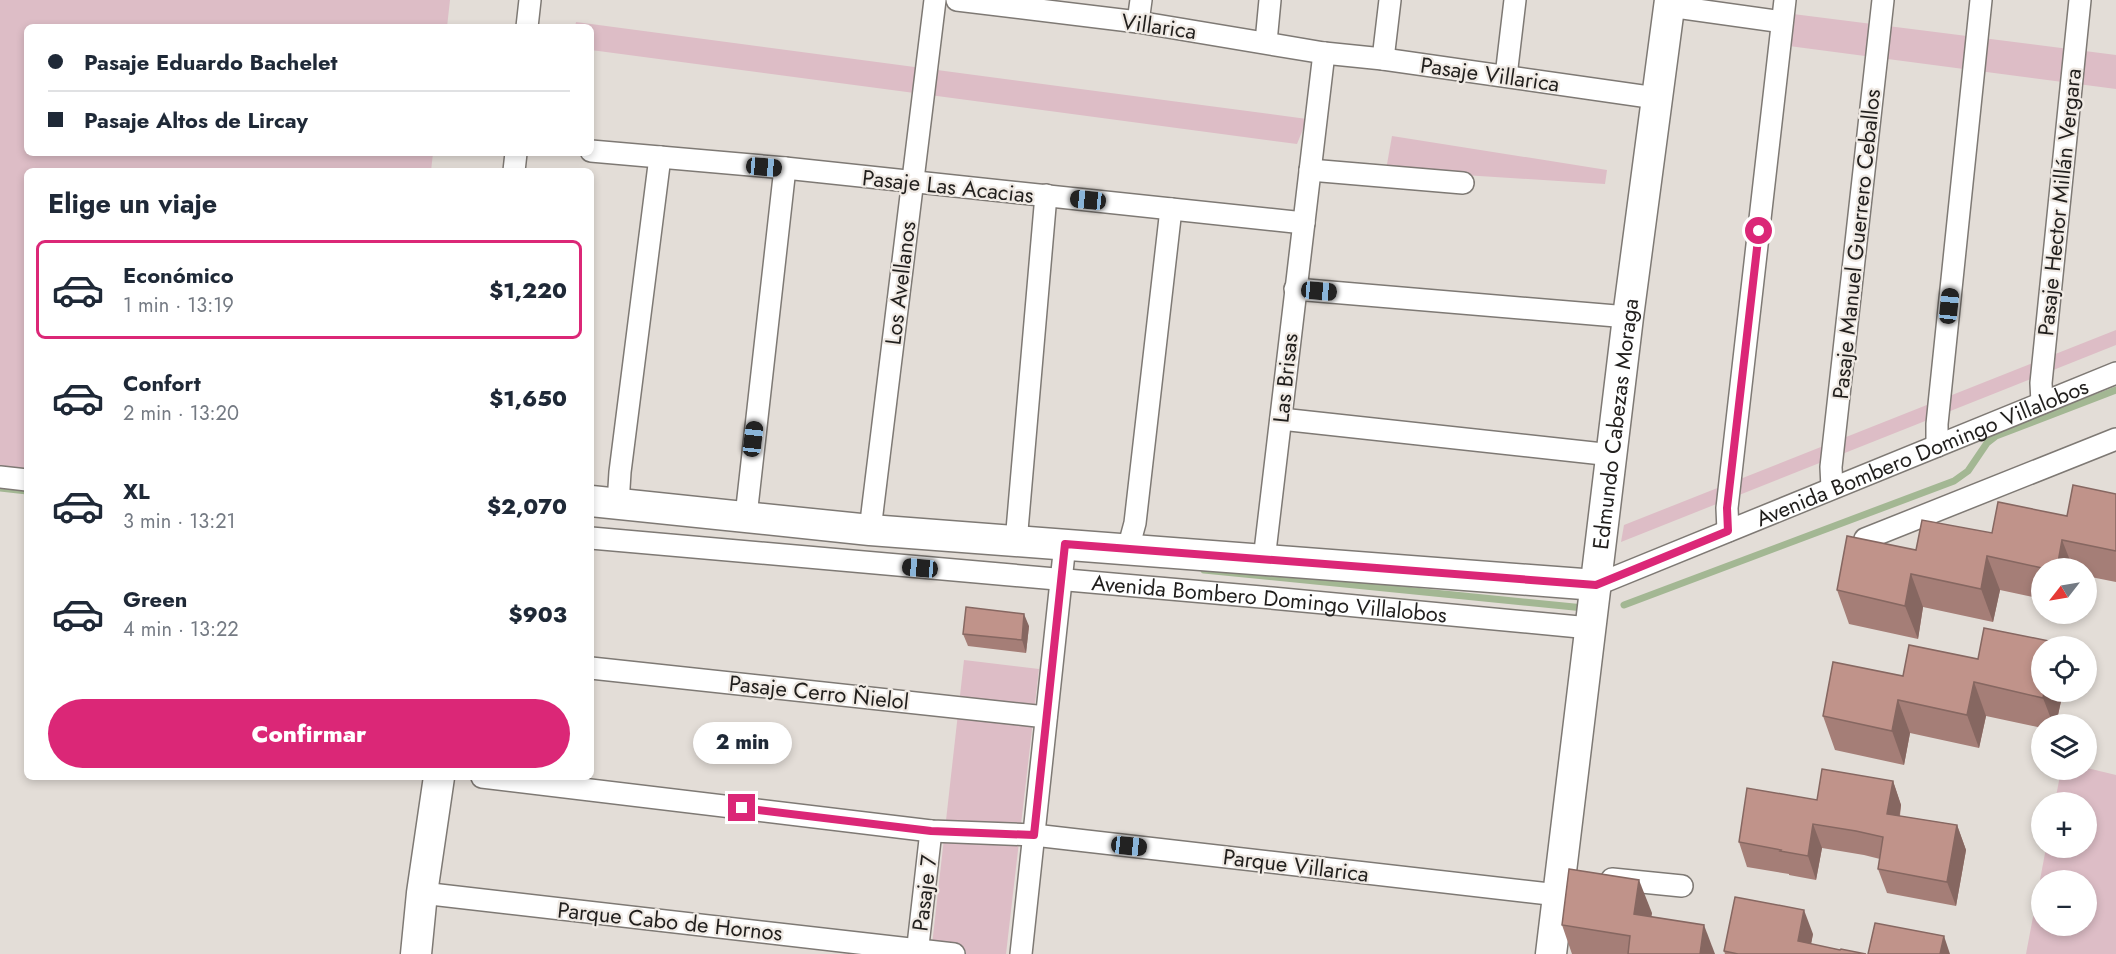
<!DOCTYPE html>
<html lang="es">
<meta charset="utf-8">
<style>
:root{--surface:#fff;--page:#f6f6f7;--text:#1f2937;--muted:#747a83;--line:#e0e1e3;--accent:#db2777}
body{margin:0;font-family:Jost,sans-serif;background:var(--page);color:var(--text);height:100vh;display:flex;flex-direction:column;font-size:22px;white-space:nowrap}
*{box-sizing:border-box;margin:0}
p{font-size:20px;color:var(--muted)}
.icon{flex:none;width:33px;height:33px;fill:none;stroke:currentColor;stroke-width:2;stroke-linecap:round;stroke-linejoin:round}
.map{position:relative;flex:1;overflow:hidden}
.sheet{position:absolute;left:24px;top:168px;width:570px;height:612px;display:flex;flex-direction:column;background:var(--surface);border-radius:9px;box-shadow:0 3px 9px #0003}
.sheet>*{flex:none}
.top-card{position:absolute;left:24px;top:24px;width:570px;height:132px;border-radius:9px;box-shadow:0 3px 9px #0003;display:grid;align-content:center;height:132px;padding:0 24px;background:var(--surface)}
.needle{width:39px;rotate:239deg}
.controls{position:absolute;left:2031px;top:558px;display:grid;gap:12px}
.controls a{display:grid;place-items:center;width:66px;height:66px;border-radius:50%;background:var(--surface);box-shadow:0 3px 9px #0003;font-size:30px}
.end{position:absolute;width:27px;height:27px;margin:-14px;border:8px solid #db2777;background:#fff;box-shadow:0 0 0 3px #fff}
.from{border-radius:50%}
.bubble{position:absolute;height:42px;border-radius:21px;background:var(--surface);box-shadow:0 3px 9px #0003;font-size:20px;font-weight:800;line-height:42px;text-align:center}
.car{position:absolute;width:18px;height:36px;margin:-18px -9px;border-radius:8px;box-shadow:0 0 4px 2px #0007;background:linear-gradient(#222 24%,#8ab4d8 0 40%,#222 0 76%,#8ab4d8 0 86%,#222 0)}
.top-card b{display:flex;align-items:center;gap:21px;height:57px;font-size:22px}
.top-card b+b{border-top:2px solid var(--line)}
.top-card i{width:15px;height:15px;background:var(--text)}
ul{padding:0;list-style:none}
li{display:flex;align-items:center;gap:18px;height:99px;margin:0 12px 9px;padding:0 12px;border:3px solid transparent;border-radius:9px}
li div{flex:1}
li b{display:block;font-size:22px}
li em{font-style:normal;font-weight:800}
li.selected{border-color:var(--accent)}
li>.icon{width:54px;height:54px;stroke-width:1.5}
h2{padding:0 24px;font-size:27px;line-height:72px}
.button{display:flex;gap:12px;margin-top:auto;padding:12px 24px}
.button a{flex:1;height:69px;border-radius:36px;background:var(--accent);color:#fff;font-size:24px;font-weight:800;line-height:69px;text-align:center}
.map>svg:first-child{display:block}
</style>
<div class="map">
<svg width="2116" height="954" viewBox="0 0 2116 954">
<rect width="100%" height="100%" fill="#e3ddd7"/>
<!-- green -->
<g fill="#ddbdc6" fill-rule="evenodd">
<path d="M0,0H450L447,27H27V153H433L431,171H27V475L0,472Z"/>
<path d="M1793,14L2116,55V89L1789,46Z"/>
<path d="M576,22L1307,119L1297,144L591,50V27H575Z"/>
<path d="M1392,136L1607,170L1605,184L1386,170Z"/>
<path d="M2116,330V345L1621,542L1624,525Z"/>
<path d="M964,660L1039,669L1006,954H931Z"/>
<path d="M2087,768L2116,775V954H2026L2046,848H2086V802H2055L2061,770H2086ZM2042,880H2086V926H2042Z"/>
</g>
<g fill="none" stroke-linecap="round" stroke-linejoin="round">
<!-- stream -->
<g stroke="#a3b793" stroke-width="7">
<path d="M0,488L27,491"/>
<path d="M1204,570L1584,608"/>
<path d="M1624,605L1954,481L1968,471L1987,443L1996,436L2116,390"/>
</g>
<defs>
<g id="street">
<path d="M957,0L1138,22L1324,53L1383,59L1656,98"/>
<path d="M1669,6L1782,22"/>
<path d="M1138,22L1141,0"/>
<path d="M527,27L530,0"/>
<path d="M1266,42L1270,0"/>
<path d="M1383,59L1390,0"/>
<path d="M1506,76L1515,0"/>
<path d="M591,151L785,168L1304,223"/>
<path d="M1310,170L1463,183"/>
<path d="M514,171L516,153"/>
<path d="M1295,289L1628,317"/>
<path d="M2042,403L2041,383L2080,0"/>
<path d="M1281,419L1612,455"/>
<path d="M1937,446V424L1981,0"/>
<path d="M0,477L27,480"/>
<path d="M1832,488L1831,467L1883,0"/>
<path d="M618,504L620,472L660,157"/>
<path d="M746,516L785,168"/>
<path d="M870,530L935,0"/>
<path d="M1728,531L1727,508L1785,0"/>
<path id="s1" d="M591,538L1261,597L1590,628"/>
<path d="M1865,539L2116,439"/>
<path d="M1016,542L1046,195"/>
<path d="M1128,549L1135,523L1171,209"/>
<path d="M1264,560L1324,53"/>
<path id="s2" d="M1596,585L2116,373"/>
<path d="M591,668L1046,717"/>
<path d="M482,777L931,831L1034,835L1558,895"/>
<path d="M1612,879L1682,886"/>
<path d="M422,893L954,954"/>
<path d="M917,954L931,831"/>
<path d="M1021,954L1065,544"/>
</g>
<g id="secondary">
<path d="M591,501L870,530L1596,585"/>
<path d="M416,954L422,893L439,777"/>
<path id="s3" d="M1551,954L1628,317L1670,0"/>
</g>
</defs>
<!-- street casing -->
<use href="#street" stroke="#7e7974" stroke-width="24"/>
<!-- secondary casing -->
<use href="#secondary" stroke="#7e7974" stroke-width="33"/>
<!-- street -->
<use href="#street" stroke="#fff" stroke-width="21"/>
<!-- secondary -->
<use href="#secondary" stroke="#fff" stroke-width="30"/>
</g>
<!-- wall -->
<g fill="#a57e77">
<path d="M2116,494V582L2086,576V568H2042V599L2000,590L1993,622L1923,607L1918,639L1849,624L1837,590L1916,550L2067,516Z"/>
<path d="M1029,626L1026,653L968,646L963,634Z"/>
<path d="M1909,645L2042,692H2063L2056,724H2042V728L1986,716L1979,748L1910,733L1904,765L1835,750L1823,716L1903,676Z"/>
<path d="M1893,781L1901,805L1900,816L1957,825L1966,850L1956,906L1887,893L1878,869L1880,859L1864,855L1822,848L1816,880L1789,875V874L1747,867L1739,842L1817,800Z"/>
<path d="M1652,913L1651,916L1715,954H1572L1562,925Z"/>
<path d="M1813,934L1811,944L1840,950L1866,954H1725L1724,951Z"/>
</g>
<!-- shaded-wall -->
<g fill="#866761">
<path d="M2062,540L2073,568H2057Z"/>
<path d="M1987,556L2000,590L1993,622L1981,589Z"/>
<path d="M1911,574L1923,607L1918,639L1905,606Z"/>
<path d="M1024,614L1029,626L1026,653L1022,640Z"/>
<path d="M1974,682L1986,716L1979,748L1967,715Z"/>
<path d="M2044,692H2063L2056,724H2053L2043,698Z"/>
<path d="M1898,700L1910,733L1904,765L1892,731Z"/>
<path d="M1893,781L1901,805L1896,839L1887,814Z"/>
<path d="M1813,824L1822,848L1816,880L1808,856Z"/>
<path d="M1957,825L1966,850L1956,906L1947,882Z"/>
<path d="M1639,880L1652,913L1647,947L1634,914Z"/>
<path d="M1804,910L1813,934L1809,954L1798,941Z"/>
<path d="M1704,925L1715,954H1700Z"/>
<path d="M1944,936L1950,954H1940Z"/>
</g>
<!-- building -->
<g fill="#c0938a" stroke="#866761" stroke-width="1.5">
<path d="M2073,485L2116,494V551L2062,540L2057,568H2042L1987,556L1981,589L1911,574L1905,606L1837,590L1847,536L1916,550L1922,520L1992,533L1998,502L2067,516Z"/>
<path d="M966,607L1024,614L1022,640L963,634Z"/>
<path d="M1984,628L2054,642L2053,646H2042V692H2044L2043,698L1974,682L1967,715L1898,700L1892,731L1823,716L1833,662L1903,676L1909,645L1978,659Z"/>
<path d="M1822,769L1893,781L1887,814L1957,825L1947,882L1878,869L1883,837L1856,831L1813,824L1808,856L1780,851L1781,850L1739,842L1747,788L1817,800Z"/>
<path d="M1569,869L1639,880L1634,914L1704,925L1700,954H1628L1630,936L1562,925Z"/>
<path d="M1735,897L1804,910L1798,941L1840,950L1841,949L1866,954H1738L1724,951Z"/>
<path d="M1875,923L1944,936L1940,954H1868Z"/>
</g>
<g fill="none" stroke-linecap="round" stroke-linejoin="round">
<!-- route -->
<path stroke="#db2777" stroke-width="8" d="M742,808L931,831L1034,835L1065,544L1596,585L1728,531L1727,508L1759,231"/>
</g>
<g text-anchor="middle" stroke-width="4.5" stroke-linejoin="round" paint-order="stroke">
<!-- street labels -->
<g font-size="22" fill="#211f1d" stroke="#f0eae4">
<text transform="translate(1159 26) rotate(8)" y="8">Villarica</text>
<text transform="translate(1490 74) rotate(8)" y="8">Pasaje Villarica</text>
<text transform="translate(948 186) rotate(6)" y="8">Pasaje Las Acacias</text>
<text transform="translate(2059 202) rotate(-84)" y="8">Pasaje Hector Millán Vergara</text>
<text transform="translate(1856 244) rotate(-84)" y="8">Pasaje Manuel Guerrero Ceballos</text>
<text transform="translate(900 283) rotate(-83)" y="8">Los Avellanos</text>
<text transform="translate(1285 378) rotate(-84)" y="8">Las Brisas</text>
<text dy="8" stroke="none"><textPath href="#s3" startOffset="534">Edmundo Cabezas Moraga</textPath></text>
<text dy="8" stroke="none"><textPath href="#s2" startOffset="352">Avenida Bombero Domingo Villalobos</textPath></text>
<text dy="8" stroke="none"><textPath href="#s1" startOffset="681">Avenida Bombero Domingo Villalobos</textPath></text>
<text transform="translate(819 692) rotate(6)" y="8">Pasaje Cerro Ñielol</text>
<text transform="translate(1296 865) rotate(7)" y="8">Parque Villarica</text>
<text transform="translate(924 893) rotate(-83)" y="8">Pasaje 7</text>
<text transform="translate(670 921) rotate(6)" y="8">Parque Cabo de Hornos</text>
</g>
</g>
</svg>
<div class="controls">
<a><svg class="needle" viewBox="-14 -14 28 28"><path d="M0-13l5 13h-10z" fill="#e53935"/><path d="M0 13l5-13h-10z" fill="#747a83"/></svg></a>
<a><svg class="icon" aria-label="locate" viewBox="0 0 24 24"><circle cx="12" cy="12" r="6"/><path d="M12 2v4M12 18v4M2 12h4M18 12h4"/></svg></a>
<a><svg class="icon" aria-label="layers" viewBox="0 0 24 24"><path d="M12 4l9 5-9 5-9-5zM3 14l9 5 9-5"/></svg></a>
<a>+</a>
<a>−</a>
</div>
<i class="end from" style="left:1759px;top:231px"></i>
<i class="end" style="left:742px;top:808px"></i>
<div class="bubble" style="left:693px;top:722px;width:99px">2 min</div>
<i class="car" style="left:764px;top:167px;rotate:95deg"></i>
<i class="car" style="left:1088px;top:200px;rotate:276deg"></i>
<i class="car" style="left:1319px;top:291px;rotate:95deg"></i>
<i class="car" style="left:1949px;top:306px;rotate:6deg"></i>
<i class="car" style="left:753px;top:439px;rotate:7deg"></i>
<i class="car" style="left:920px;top:568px;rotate:275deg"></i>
<i class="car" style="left:1129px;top:846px;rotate:96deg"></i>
<div class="top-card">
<b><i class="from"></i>Pasaje Eduardo Bachelet</b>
<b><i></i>Pasaje Altos de Lircay</b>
</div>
<section class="sheet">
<h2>Elige un viaje</h2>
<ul>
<li class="selected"><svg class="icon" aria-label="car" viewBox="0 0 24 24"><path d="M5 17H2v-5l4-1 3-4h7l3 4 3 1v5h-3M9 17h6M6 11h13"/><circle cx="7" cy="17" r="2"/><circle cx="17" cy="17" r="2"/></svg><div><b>Económico</b><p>1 min · 13:19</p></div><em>$1,220</em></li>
<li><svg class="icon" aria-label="car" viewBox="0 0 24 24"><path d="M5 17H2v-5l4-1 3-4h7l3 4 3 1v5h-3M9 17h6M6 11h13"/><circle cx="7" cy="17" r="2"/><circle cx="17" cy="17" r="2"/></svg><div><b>Confort</b><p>2 min · 13:20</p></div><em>$1,650</em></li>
<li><svg class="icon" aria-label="car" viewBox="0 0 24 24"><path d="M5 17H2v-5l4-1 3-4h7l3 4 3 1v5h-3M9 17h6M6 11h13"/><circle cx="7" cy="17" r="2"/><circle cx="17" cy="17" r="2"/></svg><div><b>XL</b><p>3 min · 13:21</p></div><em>$2,070</em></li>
<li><svg class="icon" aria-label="car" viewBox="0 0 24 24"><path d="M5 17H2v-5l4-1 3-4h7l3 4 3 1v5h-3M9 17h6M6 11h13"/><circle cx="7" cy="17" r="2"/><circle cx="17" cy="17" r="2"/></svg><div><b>Green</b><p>4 min · 13:22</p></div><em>$903</em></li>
</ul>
<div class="button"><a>Confirmar</a></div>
</section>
</div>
